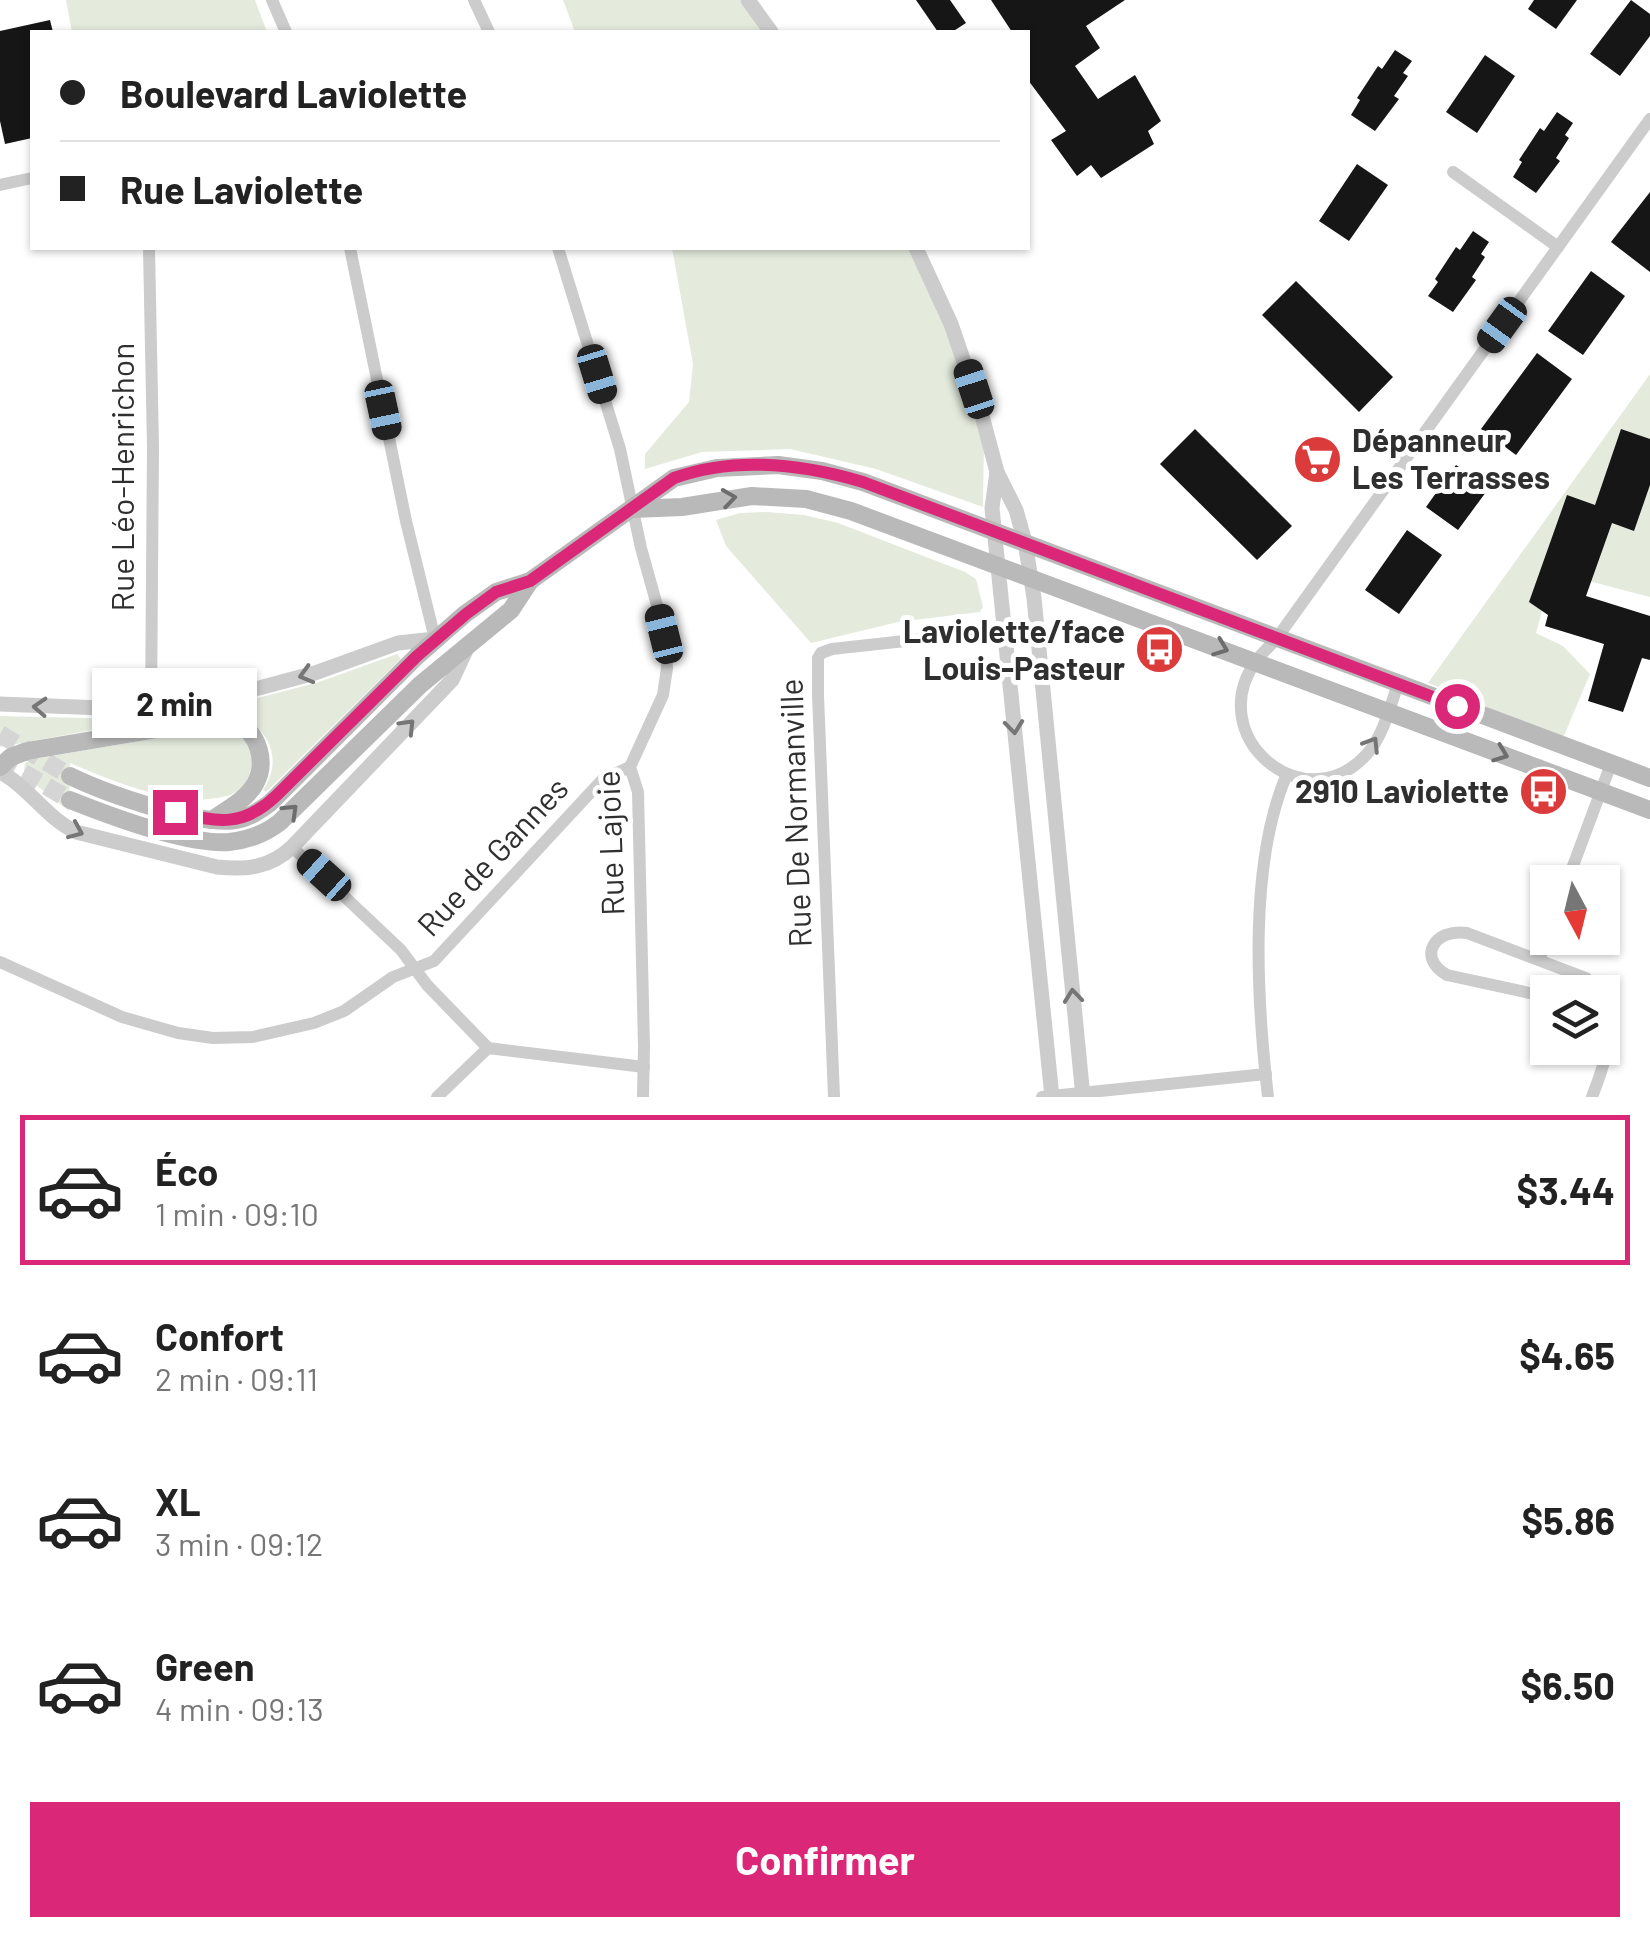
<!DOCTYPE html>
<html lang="fr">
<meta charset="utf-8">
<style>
:root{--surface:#fff;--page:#f6f6f6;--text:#222;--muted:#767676;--line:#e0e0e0;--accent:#db2777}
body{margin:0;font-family:Barlow,sans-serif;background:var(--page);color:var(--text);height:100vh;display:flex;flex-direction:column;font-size:38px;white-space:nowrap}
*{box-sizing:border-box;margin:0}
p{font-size:32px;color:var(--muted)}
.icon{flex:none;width:55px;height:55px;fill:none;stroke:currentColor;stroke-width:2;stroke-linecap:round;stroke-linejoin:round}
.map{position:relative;height:1097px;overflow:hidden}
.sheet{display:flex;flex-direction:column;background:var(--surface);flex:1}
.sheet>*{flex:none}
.top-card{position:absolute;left:30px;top:30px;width:1000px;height:220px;border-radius:0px;box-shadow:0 2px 8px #0004;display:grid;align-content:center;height:220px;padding:0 30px;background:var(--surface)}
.needle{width:65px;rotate:173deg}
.buttons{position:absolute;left:1530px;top:865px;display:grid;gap:20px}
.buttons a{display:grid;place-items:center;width:90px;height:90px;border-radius:0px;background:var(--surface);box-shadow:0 2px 8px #0004;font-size:50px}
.end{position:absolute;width:45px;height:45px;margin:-22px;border:12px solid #db2777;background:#fff;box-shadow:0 0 0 5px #fff}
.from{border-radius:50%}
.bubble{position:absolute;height:70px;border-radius:0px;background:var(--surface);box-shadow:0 2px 8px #0004;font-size:32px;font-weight:700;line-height:70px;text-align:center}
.car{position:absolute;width:30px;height:60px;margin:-30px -15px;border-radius:12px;box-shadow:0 0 8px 2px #0007;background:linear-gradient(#222 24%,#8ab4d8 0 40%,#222 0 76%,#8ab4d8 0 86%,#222 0)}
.top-card b{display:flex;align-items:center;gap:35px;height:95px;font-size:38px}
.top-card b+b{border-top:2px solid var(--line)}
.top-card i{width:25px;height:25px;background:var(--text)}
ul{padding:18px 0 0;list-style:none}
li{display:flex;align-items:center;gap:30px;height:150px;margin:0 20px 15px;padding:0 10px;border:5px solid transparent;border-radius:0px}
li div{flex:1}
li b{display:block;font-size:38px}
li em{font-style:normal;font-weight:700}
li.on{border-color:var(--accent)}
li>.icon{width:90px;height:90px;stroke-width:1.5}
.primary-button{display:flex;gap:20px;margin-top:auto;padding:20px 30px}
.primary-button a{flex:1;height:115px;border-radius:0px;background:var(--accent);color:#fff;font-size:40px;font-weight:700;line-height:115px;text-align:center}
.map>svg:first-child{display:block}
</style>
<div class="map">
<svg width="1650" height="1097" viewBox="0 0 1650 1097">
<rect width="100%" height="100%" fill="#fff"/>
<!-- green -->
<g fill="#e4ebdd">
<path d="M66,0H255L267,32H72Z"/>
<path d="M563,0H744L765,32H575Z"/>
<path d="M672,248H908L943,317L984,436L983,507L876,469L790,449L702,452L645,469V454L689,402L693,364Z"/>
<path d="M1650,374V597L1558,573L1543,607L1536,633L1563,646L1590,674L1563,738L1428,683Z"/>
<path d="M767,512L804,515L838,523L965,572L976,579L983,607L980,612L898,622L811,643L726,546L716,520L740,513Z"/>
<path d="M397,654L401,659L266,792L263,790C290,750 256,713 215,709L319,682Z"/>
<path d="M179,714L0,747V716L126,719Z"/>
<path d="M215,728C225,729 237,731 244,739C260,756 250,790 227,796C177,809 115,782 70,763L69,811L36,785L24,771L25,763L34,759Z"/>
</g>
<!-- building -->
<g fill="#161616">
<path d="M916,0H950L966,23L952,32H938Z"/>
<path d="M991,0H1125L1086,26L1100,48L1075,66L1098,99L1135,75L1161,121L1148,131L1154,144L1101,178L1091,165L1077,176L1051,140L1066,131L1028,80V32H1012Z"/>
<path d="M1534,0H1577L1556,29L1528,9Z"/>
<path d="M1631,0L1650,14V36L1620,76L1590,54Z"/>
<path d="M50,20L53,32H32V138L5,144L0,121V31Z"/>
<path d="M1395,50L1412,61L1403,73L1408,76L1394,96L1399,99L1375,131L1351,115L1360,100L1357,98L1378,66L1382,69Z"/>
<path d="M1485,55L1515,76L1477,133L1446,112Z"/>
<path d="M1557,112L1573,123L1565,135L1569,138L1556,158L1560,161L1536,193L1513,177L1522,162L1519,160L1540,128L1544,131Z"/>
<path d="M1357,164L1388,185L1349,241L1319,221Z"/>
<path d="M1650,192V272L1611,242Z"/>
<path d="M1473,231L1489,242L1481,254L1485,257L1472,277L1476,280L1453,312L1428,296L1438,282L1435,279L1456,247L1460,250Z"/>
<path d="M1591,271L1625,296L1583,355L1548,331Z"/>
<path d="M1296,281L1393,377L1359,412L1262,315Z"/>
<path d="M1537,353L1572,379L1516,455L1481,429Z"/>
<path d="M1195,429L1292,526L1257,560L1160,464Z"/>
<path d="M1621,429L1650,439V485L1634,531L1612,523L1586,596L1650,616V660L1642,658L1623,712L1588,701L1604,644L1545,626L1548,615L1529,602L1567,495L1595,505Z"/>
<path d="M1456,465L1489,488L1458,530L1426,507Z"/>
<path d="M1407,530L1442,555L1399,614L1365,590Z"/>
</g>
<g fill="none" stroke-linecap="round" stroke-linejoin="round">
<!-- secondary-tunnel -->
<g stroke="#d5d5d5" stroke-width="18" stroke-dasharray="18 9" stroke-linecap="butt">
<path d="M0,734L70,776"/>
<path d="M0,759L70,800"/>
</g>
<!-- minor -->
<g stroke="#ccc" stroke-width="12">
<path d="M272,0L286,32"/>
<path d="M474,0L489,32"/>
<path d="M1453,172L1558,247"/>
<path d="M0,185L32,178"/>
<path d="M149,248L153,447L151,706"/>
<path d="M350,248L406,521L435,639"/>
<path d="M558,248L620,449L641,548L665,634L667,668L663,695L630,767L638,792L644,1046L643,1097"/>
<path d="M1398,684C1390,707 1383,736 1367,754C1305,823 1202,737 1256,661C1262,653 1270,646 1277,638L1650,119"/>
<path d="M292,847L401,950L427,985L488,1048"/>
<path d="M1567,882L1611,764"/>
<path d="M1539,960L1548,937"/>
<path d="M0,962L122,1017L178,1033L213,1038L253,1037L314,1023L344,1011L393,977L434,961L603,779L630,767"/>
<path d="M1548,997L1447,975C1416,957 1435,928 1467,933L1586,978L1592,985L1593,992"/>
<path d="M437,1097L488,1048L644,1067"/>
<path d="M834,1097L818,695V658L821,653L832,649L1005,630"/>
<path d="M1042,1097L1266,1074"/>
<path d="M1268,1097C1257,1001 1248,864 1287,774"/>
<path d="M1592,1097C1603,1067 1616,1038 1602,1007"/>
</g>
<!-- tertiary -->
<g stroke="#ccc" stroke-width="15">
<path d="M748,0L771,32"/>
<path d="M916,248L951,324L981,412L997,472L1016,510L1025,542L1034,598L1083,1097"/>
<path d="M997,472L992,508L1052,1097"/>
<path d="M0,704L102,708L151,706L197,701L259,688L315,673L398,643L435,639"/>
<path d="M0,772C29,787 46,818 76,832L217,867C246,870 270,868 292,847L452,680L467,648"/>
</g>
<!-- secondary -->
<g stroke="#b9b9b9" stroke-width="18">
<path d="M633,509L682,507L752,496L806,499L851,511L1650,810"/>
<path d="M0,767L11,757L27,751L205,721C216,720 227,719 237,723C259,733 267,763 255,784C246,800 226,810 212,820"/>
<path d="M70,776C105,793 198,826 235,820C249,818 259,811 270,803L417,656L465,614L496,592L530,581L674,478L717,468L778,465L822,471L863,482L1650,778"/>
<path d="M70,800C110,816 186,845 229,842C248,840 265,834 280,822L420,685L511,610L530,581"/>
</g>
</g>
<!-- one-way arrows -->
<defs><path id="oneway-chevron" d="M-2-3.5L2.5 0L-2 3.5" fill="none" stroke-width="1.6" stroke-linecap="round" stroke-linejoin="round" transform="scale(2.5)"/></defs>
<g stroke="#6d6d6d">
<use href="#oneway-chevron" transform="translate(729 498) rotate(-8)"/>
<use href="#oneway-chevron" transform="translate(1221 648) rotate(21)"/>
<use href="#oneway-chevron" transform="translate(1501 754) rotate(21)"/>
<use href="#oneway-chevron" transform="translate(291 811) rotate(-44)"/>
</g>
<g stroke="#767676">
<use href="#oneway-chevron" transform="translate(306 675) rotate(164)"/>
<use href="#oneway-chevron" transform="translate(40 707) rotate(-177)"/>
<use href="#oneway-chevron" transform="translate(408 726) rotate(-46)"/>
<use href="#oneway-chevron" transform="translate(1014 727) rotate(84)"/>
<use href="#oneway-chevron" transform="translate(1372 744) rotate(-58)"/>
<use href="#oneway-chevron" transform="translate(76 831) rotate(23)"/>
<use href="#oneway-chevron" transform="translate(1073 996) rotate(-96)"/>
</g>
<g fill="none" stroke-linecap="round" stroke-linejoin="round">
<!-- route -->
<path stroke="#db2777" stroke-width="12" d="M175,812C218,822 243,828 277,795L417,656L466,614L496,592L530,581L674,478C735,456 802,464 863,482L1457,706"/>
</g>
<!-- icons -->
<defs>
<symbol id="supermarket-disc" viewBox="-11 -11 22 22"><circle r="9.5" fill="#dc3b3c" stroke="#fff"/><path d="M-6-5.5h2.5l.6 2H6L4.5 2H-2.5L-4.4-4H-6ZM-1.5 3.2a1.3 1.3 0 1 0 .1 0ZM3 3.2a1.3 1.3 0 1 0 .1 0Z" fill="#fff"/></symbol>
<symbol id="bus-disc" viewBox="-11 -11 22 22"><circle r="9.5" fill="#dc3b3c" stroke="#fff"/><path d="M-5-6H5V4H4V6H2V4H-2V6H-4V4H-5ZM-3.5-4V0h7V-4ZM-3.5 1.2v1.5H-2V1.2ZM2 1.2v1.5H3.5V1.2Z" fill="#fff"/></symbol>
</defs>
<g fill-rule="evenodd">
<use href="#supermarket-disc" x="1290" y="432" width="55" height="55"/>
<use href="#bus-disc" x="1132" y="622" width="55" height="55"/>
<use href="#bus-disc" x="1516" y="764" width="55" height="55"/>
</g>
<g text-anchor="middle" stroke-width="10" stroke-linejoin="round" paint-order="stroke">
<!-- poi labels -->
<g font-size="32" font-weight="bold" fill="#2f2f2f" stroke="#fff" text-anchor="end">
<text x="1352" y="452" text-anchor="start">Dépanneur<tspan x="1352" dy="37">Les Terrasses</tspan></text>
<text x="1125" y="643">Laviolette/face<tspan x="1125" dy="37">Louis-Pasteur</tspan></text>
<text x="1509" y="803">2910 Laviolette</text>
</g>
<!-- street labels -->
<g font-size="32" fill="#2f2f2f" stroke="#fff">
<text transform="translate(123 477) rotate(-90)" y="11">Rue Léo-Henrichon</text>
<text transform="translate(796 813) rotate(-92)" y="11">Rue De Normanville</text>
<text transform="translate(611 843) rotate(-92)" y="11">Rue Lajoie</text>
<text transform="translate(493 857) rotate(-47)" y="11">Rue de Gannes</text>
</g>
</g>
</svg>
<div class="buttons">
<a><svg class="needle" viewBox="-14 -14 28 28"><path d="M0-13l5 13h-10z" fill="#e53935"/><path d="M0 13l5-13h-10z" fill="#767676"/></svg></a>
<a><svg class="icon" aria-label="layers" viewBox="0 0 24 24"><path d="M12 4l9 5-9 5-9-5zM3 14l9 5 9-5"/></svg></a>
</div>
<i class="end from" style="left:1457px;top:706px"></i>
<i class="end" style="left:175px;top:812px"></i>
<div class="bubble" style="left:92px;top:668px;width:165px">2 min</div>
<i class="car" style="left:1502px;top:325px;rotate:216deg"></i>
<i class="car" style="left:597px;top:374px;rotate:163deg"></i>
<i class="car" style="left:974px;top:389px;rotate:342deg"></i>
<i class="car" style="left:383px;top:410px;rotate:168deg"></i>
<i class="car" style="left:664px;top:634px;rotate:346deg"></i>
<i class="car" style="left:324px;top:875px;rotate:312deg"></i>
<div class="top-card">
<b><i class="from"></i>Boulevard Laviolette</b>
<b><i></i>Rue Laviolette</b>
</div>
</div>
<section class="sheet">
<ul>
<li class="on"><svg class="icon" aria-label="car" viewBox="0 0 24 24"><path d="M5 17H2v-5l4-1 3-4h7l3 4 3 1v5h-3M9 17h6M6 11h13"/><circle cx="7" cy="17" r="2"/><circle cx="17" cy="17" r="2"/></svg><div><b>Éco</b><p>1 min · 09:10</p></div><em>$3.44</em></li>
<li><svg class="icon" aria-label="car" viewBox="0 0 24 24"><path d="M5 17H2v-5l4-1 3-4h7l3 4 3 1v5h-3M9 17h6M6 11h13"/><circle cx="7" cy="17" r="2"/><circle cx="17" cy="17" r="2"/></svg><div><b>Confort</b><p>2 min · 09:11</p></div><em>$4.65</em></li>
<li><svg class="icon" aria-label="car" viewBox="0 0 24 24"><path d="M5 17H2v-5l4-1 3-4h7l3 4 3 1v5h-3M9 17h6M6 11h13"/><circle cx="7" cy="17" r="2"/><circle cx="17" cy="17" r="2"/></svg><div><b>XL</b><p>3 min · 09:12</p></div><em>$5.86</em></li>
<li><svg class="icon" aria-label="car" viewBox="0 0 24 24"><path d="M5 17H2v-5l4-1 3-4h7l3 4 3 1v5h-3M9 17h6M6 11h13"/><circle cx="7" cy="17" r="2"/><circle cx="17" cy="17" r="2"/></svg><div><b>Green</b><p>4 min · 09:13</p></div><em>$6.50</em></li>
</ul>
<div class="primary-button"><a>Confirmer</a></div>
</section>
